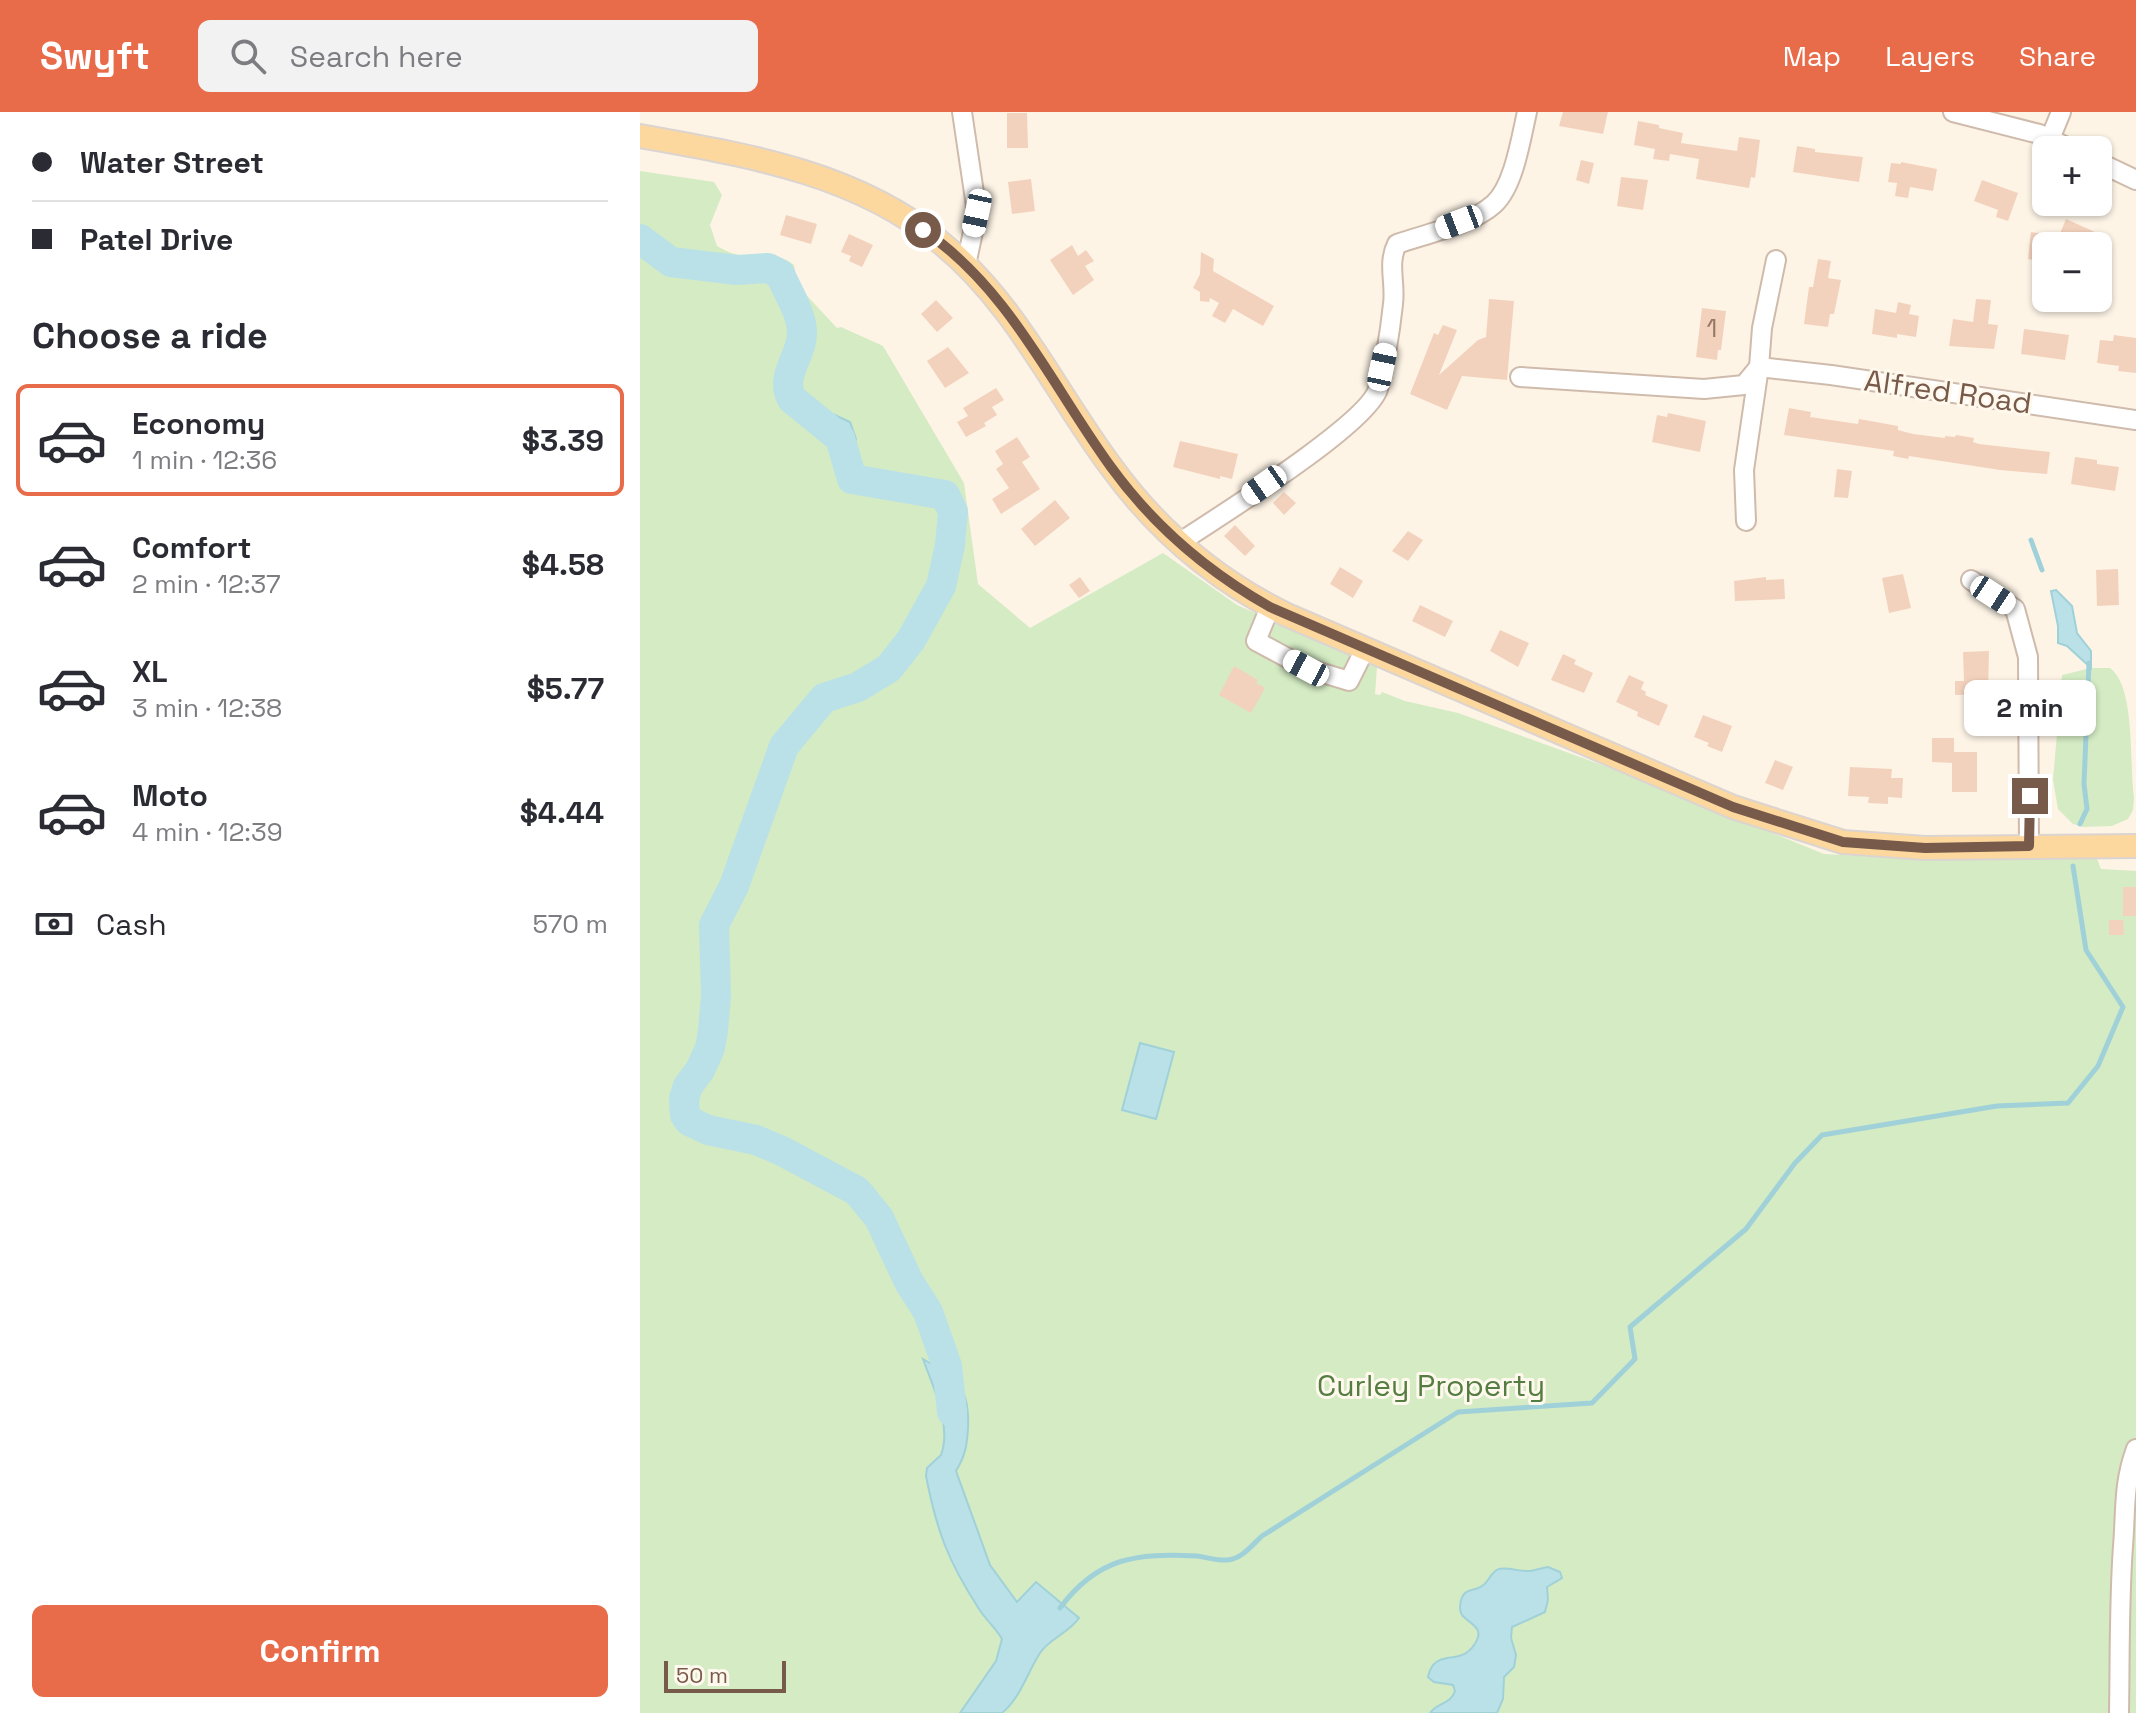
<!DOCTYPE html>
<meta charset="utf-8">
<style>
:root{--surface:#fff;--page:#f2f2f3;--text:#2b2b33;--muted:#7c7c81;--line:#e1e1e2;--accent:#e86b4a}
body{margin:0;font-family:"Space Grotesk",sans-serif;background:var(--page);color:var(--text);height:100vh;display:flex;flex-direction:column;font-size:30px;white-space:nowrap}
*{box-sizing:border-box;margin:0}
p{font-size:26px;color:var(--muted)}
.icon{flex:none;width:44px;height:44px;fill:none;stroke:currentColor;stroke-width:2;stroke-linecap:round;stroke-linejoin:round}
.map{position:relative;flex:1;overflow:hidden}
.sheet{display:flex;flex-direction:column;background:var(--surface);width:640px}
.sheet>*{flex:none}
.banner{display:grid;align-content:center;height:176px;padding:0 32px;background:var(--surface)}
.fabs{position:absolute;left:1392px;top:24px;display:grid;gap:16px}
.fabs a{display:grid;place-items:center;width:80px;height:80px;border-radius:12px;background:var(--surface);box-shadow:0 2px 6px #0004;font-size:40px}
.scale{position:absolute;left:24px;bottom:20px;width:122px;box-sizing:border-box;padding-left:8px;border:4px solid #775a4a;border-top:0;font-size:22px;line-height:28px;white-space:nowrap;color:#775a4a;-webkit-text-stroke:6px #fff8ed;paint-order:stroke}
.end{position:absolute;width:36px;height:36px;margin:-18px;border:10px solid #775a4a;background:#fff;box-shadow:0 0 0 4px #fff}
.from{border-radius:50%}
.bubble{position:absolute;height:56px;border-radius:12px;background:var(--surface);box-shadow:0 2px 6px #0004;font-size:26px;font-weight:600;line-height:56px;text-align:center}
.car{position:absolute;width:24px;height:48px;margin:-24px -12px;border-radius:10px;box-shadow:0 0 6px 2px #0007;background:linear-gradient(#fff 24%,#345 0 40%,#fff 0 76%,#345 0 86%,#fff 0)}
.banner b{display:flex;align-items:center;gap:28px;height:76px;font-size:30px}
.banner b+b{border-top:2px solid var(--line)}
.banner i{width:20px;height:20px;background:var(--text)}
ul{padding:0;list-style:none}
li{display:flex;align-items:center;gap:24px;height:112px;margin:0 16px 12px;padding:0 16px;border:4px solid transparent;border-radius:12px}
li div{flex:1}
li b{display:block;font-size:30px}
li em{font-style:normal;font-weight:600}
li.active{border-color:var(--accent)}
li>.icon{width:72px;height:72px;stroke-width:1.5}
h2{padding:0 32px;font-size:36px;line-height:96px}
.pay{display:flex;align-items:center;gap:20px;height:88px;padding:0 32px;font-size:30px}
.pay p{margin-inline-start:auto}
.button{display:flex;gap:16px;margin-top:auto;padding:16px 32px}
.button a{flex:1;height:92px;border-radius:12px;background:var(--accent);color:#fff;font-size:32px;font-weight:600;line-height:92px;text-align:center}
header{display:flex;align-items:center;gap:48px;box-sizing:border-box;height:112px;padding:0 40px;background:var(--accent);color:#fff}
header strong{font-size:38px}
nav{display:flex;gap:44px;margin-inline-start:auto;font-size:28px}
.search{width:560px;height:72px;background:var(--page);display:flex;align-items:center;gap:20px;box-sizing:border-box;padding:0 28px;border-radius:12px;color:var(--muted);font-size:30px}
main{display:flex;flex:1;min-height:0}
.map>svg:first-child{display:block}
</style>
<header>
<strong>Swyft</strong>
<div class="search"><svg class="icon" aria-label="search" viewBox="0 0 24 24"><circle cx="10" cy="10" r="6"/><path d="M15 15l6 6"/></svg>Search here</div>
<nav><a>Map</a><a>Layers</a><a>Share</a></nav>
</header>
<main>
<section class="sheet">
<div class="banner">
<b><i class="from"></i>Water Street</b>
<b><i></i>Patel Drive</b>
</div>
<h2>Choose a ride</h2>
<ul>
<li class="active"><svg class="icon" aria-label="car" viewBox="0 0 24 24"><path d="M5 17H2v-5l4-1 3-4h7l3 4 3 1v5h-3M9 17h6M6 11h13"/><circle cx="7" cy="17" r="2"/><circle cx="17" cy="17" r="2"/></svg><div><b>Economy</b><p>1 min · 12:36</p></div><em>$3.39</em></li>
<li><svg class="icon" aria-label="car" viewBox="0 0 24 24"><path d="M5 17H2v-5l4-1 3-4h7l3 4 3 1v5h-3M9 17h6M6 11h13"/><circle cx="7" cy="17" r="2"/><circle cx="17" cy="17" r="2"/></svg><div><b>Comfort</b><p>2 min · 12:37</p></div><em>$4.58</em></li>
<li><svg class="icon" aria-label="car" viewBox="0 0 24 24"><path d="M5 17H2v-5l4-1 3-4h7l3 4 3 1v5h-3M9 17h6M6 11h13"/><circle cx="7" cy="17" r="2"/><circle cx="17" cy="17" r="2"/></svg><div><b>XL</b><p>3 min · 12:38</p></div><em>$5.77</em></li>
<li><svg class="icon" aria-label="car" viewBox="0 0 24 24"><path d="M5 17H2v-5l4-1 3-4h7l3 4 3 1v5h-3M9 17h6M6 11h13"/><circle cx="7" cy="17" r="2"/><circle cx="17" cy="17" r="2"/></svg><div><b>Moto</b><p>4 min · 12:39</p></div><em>$4.44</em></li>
</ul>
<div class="pay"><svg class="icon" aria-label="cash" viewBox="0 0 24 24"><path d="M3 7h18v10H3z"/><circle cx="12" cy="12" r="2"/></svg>Cash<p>570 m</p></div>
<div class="button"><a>Confirm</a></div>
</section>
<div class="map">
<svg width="1496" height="1601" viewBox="0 0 1496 1601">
<rect width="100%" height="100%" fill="#fdf4e6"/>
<!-- green -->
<g fill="#d4ebc4">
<path d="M0,59L74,70L82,83L70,113L77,134C83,137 89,141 95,142C115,147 137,139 154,153L157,173L197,216L201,215L243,234L324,371L338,472L390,516L523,441L597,493L737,555L735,582L740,583L742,580L765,589L818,601L998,666L1184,742L1298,748L1306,745L1443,738L1457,747L1461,757L1496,759V1601H0Z"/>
<path d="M1451,556H1470C1496,575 1489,652 1494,685L1493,698L1488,707L1472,714L1444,715L1433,712L1418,697L1413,668L1422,563Z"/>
</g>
<!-- water -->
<g fill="#bae1e7" stroke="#a0d1d9" stroke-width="2">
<path d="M147,279L176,298L186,299L210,310L216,327L207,355C199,339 183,322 169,309C157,299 150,296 147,279Z"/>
<path d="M1416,478L1432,494L1437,521L1451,539V556L1427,534L1418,531V514L1411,479Z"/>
<path d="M500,931L534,940L516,1007L482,998Z"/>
<path d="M283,1247C317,1267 330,1275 328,1316C327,1334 325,1344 316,1359L350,1453L377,1490L396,1470L439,1506C429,1521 410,1526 400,1541C387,1561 381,1585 362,1601H320L356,1549L362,1527C356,1516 346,1508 339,1497C308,1449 297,1420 286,1364L287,1356L301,1343C312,1313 293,1275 283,1247Z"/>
<path d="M908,1455L920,1460L922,1466L907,1475L908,1488L905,1500L872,1515L871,1526L876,1543L874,1555L864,1565L863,1587L857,1601H790C797,1591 811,1592 815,1579L813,1573L794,1570L788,1565C794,1535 820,1555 834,1533C846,1516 831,1513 823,1504C818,1499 820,1486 825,1481C830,1477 837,1478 842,1474C850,1469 850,1460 859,1457C870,1455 880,1460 890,1459C896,1458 902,1456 908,1455Z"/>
</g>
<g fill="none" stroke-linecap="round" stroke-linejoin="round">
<!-- stream -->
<g stroke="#a0d1d9" stroke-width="5">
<path d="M1391,428L1402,458"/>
<path d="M1440,712L1447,697L1444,672L1449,551"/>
<path d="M420,1496C458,1445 496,1441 557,1444C566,1445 578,1449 587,1448C602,1447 612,1433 622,1424L818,1300L952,1291L995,1247L990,1215L1106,1117L1155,1051L1182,1023L1357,994L1428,991L1458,954L1483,895L1446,838L1433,754"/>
</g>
<!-- river -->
<path stroke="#bae1e7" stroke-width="30" d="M0,127L31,150L97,158L128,156L140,162C147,179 162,201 162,221C162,244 139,265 152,287L200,326L212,367L305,383L313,400L310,433L301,474L271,528L249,556L218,575L184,586L144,634L94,774L74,813L76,884L73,919L70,936L60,958L48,974L44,987L45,1003L49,1009L68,1018L116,1028L142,1039L217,1079L239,1106L269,1170L288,1200L307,1254L312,1300"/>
</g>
<!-- building -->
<g fill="#f3d2bd">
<path d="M923,0H968L963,22L919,14Z"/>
<path d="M367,1H387L388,36H367Z"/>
<path d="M998,9L1019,13V16L1043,21L1041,31L1097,39L1099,25L1120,28L1115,66L1111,65L1109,76L1056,67L1059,47L1030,42L1029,49L1013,47L1015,37L994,33Z"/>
<path d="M1157,34L1175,37V40L1223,45L1219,70L1153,60Z"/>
<path d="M941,48L954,51L949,72L936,68Z"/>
<path d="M1261,50L1297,57L1293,79L1270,75L1268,86L1255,84L1257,71L1248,70L1251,51L1261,52Z"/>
<path d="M981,65L1008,68L1003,98L977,94Z"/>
<path d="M391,67L395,99L372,102L368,70Z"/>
<path d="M1342,68L1378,81L1368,109L1356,105L1358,98L1334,89Z"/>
<path d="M146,103L177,112L171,132L140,123Z"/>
<path d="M1426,107L1466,125L1462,134H1406V150L1388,147L1391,120L1419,124Z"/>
<path d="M209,122L233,133L222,155L209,149L211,144L201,140Z"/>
<path d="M432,133L438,144L446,138L454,149L445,154L454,168L433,183L410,148Z"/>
<path d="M561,140L574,147L573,159L634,194L623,214L593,197L585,211L572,204L579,191L570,186L569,190L560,189V180L553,176L560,162Z"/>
<path d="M1178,147L1191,149L1188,166L1201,168L1194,202H1190L1188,215L1164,212L1169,175H1173Z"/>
<path d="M849,187L874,189L867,268L822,264L807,298L770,282L794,221L798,223L803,213L817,218L799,263L838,228L846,225Z"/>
<path d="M1336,187L1351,188L1348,212L1358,213L1354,237L1309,234L1313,207L1333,210Z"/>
<path d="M296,188L313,206L297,220L281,202Z"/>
<path d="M1258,190L1271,193L1269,202L1279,204L1276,225L1257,222V226L1232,222L1235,197L1256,201Z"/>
<path d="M1062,196L1086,199L1081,238H1078L1077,248L1056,245Z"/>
<path d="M1384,217L1429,223L1425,248L1381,242Z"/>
<path d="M1474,223L1496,226V261L1478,259L1479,254L1457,251L1460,228L1473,229Z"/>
<path d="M308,235L329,261L305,276L287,249Z"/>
<path d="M356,276L364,288L352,295L357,303L344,311L346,314L326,325L317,310L328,304L323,296Z"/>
<path d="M1149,296L1171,300L1170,305L1218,312L1219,307L1258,314V318L1273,322L1305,326V324L1315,325L1316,323L1334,326L1333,330L1339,332L1410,340L1407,362L1360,358L1269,344L1268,347L1253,344L1254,339L1144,323Z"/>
<path d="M1028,301L1066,309L1060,340L1012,330L1017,303L1027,305Z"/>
<path d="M377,325L390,345L382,350L400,377L361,402L352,387L369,376L356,357L363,352L355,339Z"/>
<path d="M540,329L598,342L592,367L580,364V367L533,355Z"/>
<path d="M1435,345L1457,348V352L1479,355L1475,379L1431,372Z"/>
<path d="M1197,357L1212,359L1208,386L1194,385Z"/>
<path d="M644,380L656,391L644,403L633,391Z"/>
<path d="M415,388L430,406L395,434L381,417Z"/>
<path d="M595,413L615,434L605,444L584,424Z"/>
<path d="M768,419L783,428L768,449L752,439Z"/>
<path d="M700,455L723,469L713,486L690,472Z"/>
<path d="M1478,457L1479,493L1457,494L1456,458Z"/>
<path d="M1263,462L1271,496L1249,501L1242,466Z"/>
<path d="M440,465L450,479L439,486L429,473Z"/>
<path d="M1126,465V468L1144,467L1145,487L1095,489L1094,469Z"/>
<path d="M780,493L813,509L805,525L772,509Z"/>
<path d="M860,518L889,531L878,555L850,539Z"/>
<path d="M1349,539L1348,582L1315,583V569H1324L1323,540Z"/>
<path d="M923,542L936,548L934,552L953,561L944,581L911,568Z"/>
<path d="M594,554L618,568L616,571L625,576L611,601L579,583Z"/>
<path d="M989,563L1004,570L1001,577L1006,580L1005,583L1028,593L1019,614L997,604L998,600L976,590Z"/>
<path d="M1063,603L1092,614L1082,640L1067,634L1069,631L1054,625Z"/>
<path d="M1292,626H1314V640H1337V680H1312V651L1292,650Z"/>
<path d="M1135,648L1153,655L1143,678L1125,671Z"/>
<path d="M1210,655L1252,657L1251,666H1263L1262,686L1248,685V692L1228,691L1229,685L1208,684Z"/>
<rect x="1483" y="775" width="13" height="29"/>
<path d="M1469,808H1483L1484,823H1469Z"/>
</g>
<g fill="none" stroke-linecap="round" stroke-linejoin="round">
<defs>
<g id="minor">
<path d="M322,0L337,101L326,153"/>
<path d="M1313,0L1399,22L1433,38"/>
<path d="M1410,27L1421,0"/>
<path d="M1458,50L1496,68"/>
<path d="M880,265L1064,277L1104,273L1119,255L1191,263L1496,308"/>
<path d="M1106,409L1104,358L1119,255L1122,216L1136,148"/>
<path d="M539,431C576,406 727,313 738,277C745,251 750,220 753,192C756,171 747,152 757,132C786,122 832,112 854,92C874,74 881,26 887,0"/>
<path d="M1331,468L1375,497L1388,545L1389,734"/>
<path d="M630,495L616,529L666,556L709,569L725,537"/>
<path d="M1479,1601C1480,1545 1479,1490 1483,1434C1486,1398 1483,1372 1496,1337"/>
</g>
<path id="major" d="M0,24C105,43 215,60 300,130C375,190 415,280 472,356C518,419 577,469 647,503L1093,695L1203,730L1285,736L1496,734"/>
</defs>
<!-- minor casing -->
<use href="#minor" stroke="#cfbbac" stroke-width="22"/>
<!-- major casing -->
<use href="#major" stroke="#dcd4d0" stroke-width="26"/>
<!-- minor -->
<use href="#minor" stroke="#fff" stroke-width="18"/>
<!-- major -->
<use href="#major" stroke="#fcd89e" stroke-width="22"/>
</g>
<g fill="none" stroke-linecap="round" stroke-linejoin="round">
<!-- route -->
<path stroke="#775a4a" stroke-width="10" d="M283,118C369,176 412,274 471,355C513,413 568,460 630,495L1093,695L1203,730L1285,736L1389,734L1390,684"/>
</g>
<g text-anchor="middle" stroke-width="6" stroke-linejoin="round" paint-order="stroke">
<!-- number labels -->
<g font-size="26" fill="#967867">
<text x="1072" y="225">1</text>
</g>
<!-- street labels -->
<g font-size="30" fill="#775a4a" stroke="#fff8ed">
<text transform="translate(1308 280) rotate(8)" y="10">Alfred Road</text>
</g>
<!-- park labels -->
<g font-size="30" fill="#547d42" stroke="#fff8ed">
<text x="791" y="1284">Curley Property</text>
</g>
</g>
</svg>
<div class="fabs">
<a>+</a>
<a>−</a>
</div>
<div class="scale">50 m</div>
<i class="end from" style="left:283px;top:118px"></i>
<i class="end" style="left:1390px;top:684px"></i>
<div class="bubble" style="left:1324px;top:568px;width:132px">2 min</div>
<i class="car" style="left:337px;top:101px;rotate:192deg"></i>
<i class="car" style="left:819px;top:110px;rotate:249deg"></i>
<i class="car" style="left:742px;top:255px;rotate:12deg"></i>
<i class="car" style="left:624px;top:373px;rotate:235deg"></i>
<i class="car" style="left:1353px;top:483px;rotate:123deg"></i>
<i class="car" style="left:666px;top:556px;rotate:298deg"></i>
</div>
</main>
